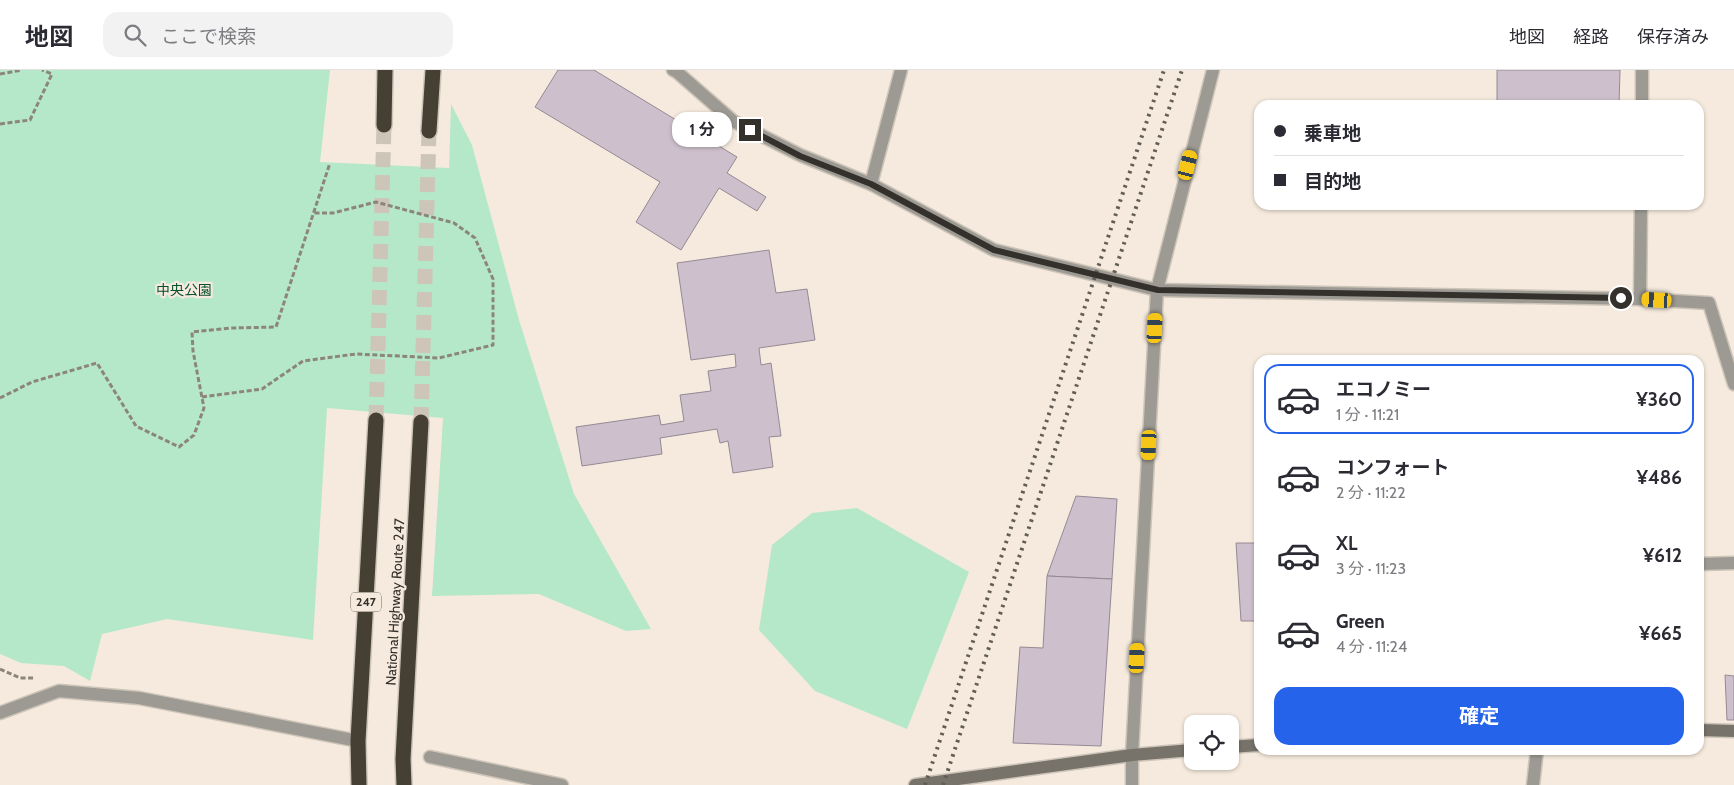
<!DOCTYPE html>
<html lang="ja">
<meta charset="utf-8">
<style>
:root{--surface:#fff;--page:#f2f2f3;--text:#2b2b33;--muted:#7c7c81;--line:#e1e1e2;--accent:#2563eb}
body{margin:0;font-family:Cabin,"Noto Sans JP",sans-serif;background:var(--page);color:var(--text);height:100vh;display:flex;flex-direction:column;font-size:19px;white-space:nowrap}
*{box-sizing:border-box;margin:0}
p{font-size:16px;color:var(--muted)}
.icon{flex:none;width:28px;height:28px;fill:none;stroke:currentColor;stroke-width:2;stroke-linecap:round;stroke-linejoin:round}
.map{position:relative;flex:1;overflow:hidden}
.details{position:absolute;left:1254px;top:285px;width:450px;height:400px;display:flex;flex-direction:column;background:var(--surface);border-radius:15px;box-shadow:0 1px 4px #0004}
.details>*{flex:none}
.banner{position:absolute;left:1254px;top:30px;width:450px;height:110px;border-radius:15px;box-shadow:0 1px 4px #0004;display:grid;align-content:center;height:110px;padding:0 20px;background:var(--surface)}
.controls{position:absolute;left:1184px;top:645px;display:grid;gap:10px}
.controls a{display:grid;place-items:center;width:55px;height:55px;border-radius:10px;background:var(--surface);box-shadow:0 1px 4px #0004;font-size:25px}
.end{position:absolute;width:22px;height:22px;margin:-11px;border:6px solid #34302b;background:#fff;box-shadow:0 0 0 2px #fff}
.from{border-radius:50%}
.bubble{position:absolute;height:35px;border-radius:15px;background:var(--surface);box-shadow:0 1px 4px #0004;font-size:16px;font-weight:700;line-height:35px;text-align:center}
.car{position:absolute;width:15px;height:30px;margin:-15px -8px;border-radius:6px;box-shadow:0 0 4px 1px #0007;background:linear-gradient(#f5c518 24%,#345 0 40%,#f5c518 0 76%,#345 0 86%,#f5c518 0)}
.banner b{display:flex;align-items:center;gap:18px;height:48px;font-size:19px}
.banner b+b{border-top:1px solid var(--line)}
.banner i{width:12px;height:12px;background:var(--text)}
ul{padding:9px 0 0;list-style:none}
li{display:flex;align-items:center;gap:15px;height:70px;margin:0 10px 8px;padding:0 10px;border:2px solid transparent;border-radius:15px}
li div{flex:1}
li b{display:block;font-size:19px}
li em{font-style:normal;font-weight:700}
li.active{border-color:var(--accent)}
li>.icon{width:45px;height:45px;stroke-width:1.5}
.button{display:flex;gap:10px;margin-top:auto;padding:10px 20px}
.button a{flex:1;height:58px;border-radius:15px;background:var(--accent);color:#fff;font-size:20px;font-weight:700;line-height:58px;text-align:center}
header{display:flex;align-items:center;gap:30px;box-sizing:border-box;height:70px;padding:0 25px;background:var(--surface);border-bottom:1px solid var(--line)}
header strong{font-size:24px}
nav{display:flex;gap:28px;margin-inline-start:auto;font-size:18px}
.search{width:350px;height:45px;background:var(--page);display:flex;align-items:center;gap:12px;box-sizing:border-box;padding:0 18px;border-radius:15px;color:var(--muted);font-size:19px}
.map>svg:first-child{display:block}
</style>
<header>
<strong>地図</strong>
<div class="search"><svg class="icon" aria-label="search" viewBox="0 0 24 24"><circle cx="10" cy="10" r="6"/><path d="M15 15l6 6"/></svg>ここで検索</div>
<nav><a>地図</a><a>経路</a><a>保存済み</a></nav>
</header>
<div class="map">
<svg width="1734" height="715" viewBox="0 0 1734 715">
<rect width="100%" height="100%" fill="#f5eadd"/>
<!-- green -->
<g fill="#b5e8c8">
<path d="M0,0H330L320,92L449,98L451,34L472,75L519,250L574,424L651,559L626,561L539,524L432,526L443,348L327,338L313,570L167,549L102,564L90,611L64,596L21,593L0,584Z"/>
<path d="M857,438L969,502L907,659L815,621L759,560L772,475L812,443Z"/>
</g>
<!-- building -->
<g fill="#cdc0cc" stroke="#958994">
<path d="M558,0H594L737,87L727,103L766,127L757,141L719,118L681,180L636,152L660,112L535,37Z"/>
<path d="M1497,0H1620L1619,35H1497Z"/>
<path d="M769,180L776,223L807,219L815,270L759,278L761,295L771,293L781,366L769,367L773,397L733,403L728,371L720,373L717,359L660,368L662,384L582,396L576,357L659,345L661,355L684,351L680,325L711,321L708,301L736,297L735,284L691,290L677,193Z"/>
<path d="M1076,426L1117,429L1112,509L1047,506Z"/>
<path d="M1236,473H1259V551H1241Z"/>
<path d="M1047,506L1112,509L1101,676L1013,673L1020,577L1043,578Z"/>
<path d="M1725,605L1734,606V650H1727Z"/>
</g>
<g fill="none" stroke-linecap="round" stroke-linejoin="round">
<!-- highway-tunnel -->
<g stroke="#cec5b9" stroke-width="15" stroke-dasharray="15 8" stroke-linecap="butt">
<path d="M376,350L384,55"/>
<path d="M421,352L429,61"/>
</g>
<defs>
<g id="street">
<path d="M673,0L677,2L733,51L800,85L871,114L994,180L1157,220L1640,229L1709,233L1734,314"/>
<path d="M1642,35V0"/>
<path d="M871,114L901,0"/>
<path d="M1640,229L1641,135"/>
<path d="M1699,494L1734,493"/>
<path d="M0,643L59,621L139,628L358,671"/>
<path d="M430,687L562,715"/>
<path d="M1132,715V685L1157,220L1213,0"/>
<path d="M1533,715L1537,680"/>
</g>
<g id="secondary">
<path d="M1699,660L1734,661"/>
<path d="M1230,677L1259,675"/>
<path d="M915,715L1132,685L1192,680"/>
</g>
<g id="highway">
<path d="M384,55L385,0"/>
<path d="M429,61L433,0"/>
<path d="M359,715L358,671L376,350"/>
<path d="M404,715L403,689L421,352"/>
</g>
</defs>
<!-- street casing -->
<use href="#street" stroke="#cec5b9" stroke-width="15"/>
<!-- secondary casing -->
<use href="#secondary" stroke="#cec5b9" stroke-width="15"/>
<!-- highway casing -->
<use href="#highway" stroke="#cec5b9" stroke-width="18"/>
<!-- path -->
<g stroke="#8c857c" stroke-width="3" stroke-dasharray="5 2.5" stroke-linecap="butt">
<path d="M0,4L22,0"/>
<path d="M0,54L30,50L52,4L42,0"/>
<path d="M202,327L262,319L303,291L356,284L439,288L493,275V209L475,168L454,153L376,132L333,143H313"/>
<path d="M0,328L32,312L97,293L136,356L179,377L194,365L204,338L193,281L192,262L231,258L276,257L330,93"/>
<path d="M0,599L20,608H34"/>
</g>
<!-- street -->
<use href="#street" stroke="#9d9a94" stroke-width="12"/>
<!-- secondary -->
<use href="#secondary" stroke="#77736a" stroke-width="12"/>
<!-- highway -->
<use href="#highway" stroke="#464034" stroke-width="15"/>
<!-- rail -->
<g stroke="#625d56" stroke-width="4" stroke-dasharray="2.5 5" stroke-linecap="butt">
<path d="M925,715L1164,0"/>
<path d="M943,715L1182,0"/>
</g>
</g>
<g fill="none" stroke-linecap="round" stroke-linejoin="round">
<!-- route -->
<path stroke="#34302b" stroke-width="6" d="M750,60L800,86L871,114L994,180L1158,220L1621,228"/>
</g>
<g text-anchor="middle" stroke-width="4.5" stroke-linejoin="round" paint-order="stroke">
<!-- shield labels -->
<rect fill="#f5eadd" stroke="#6e6860" stroke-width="1" x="351" y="522.5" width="30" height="19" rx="4"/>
<g font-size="12" font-weight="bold" fill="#34302b">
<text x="366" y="536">247</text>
</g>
<!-- park labels -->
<g font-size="14" fill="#06502f" stroke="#f5eadd">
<text x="184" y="225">中央公園</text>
</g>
<!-- street labels -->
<g font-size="14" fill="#34302b" stroke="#f5eadd">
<text transform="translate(395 532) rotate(-87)" y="5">National Highway Route 247</text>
</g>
</g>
</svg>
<div class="controls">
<a><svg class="icon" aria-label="locate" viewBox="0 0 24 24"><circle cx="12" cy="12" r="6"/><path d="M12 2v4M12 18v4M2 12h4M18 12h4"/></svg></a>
</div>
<i class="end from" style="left:1621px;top:228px"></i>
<i class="end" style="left:750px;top:60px"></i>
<div class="bubble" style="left:672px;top:42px;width:60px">1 分</div>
<i class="car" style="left:1188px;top:95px;rotate:14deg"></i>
<i class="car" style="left:1657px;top:230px;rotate:273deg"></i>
<i class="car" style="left:1155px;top:258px;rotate:3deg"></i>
<i class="car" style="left:1149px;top:375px;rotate:183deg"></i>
<i class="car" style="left:1137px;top:588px;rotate:3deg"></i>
<div class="banner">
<b><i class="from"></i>乗車地</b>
<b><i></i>目的地</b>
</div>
<section class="details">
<ul>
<li class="active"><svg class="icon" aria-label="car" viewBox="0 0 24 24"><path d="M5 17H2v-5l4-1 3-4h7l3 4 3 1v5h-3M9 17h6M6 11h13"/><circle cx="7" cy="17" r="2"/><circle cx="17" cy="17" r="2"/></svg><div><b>エコノミー</b><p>1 分 · 11:21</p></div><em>¥360</em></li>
<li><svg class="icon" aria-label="car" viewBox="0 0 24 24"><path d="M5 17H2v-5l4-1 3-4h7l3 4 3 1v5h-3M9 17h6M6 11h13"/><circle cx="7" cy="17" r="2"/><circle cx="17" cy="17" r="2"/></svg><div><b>コンフォート</b><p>2 分 · 11:22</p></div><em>¥486</em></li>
<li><svg class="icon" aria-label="car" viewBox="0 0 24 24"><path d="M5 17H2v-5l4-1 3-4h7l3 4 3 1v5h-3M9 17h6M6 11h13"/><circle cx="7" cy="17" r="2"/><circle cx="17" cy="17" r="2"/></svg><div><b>XL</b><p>3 分 · 11:23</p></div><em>¥612</em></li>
<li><svg class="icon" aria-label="car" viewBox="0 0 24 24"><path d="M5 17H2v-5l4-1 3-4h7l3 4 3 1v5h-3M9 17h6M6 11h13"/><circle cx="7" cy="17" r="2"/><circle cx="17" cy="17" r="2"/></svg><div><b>Green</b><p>4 分 · 11:24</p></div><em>¥665</em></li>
</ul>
<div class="button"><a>確定</a></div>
</section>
</div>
